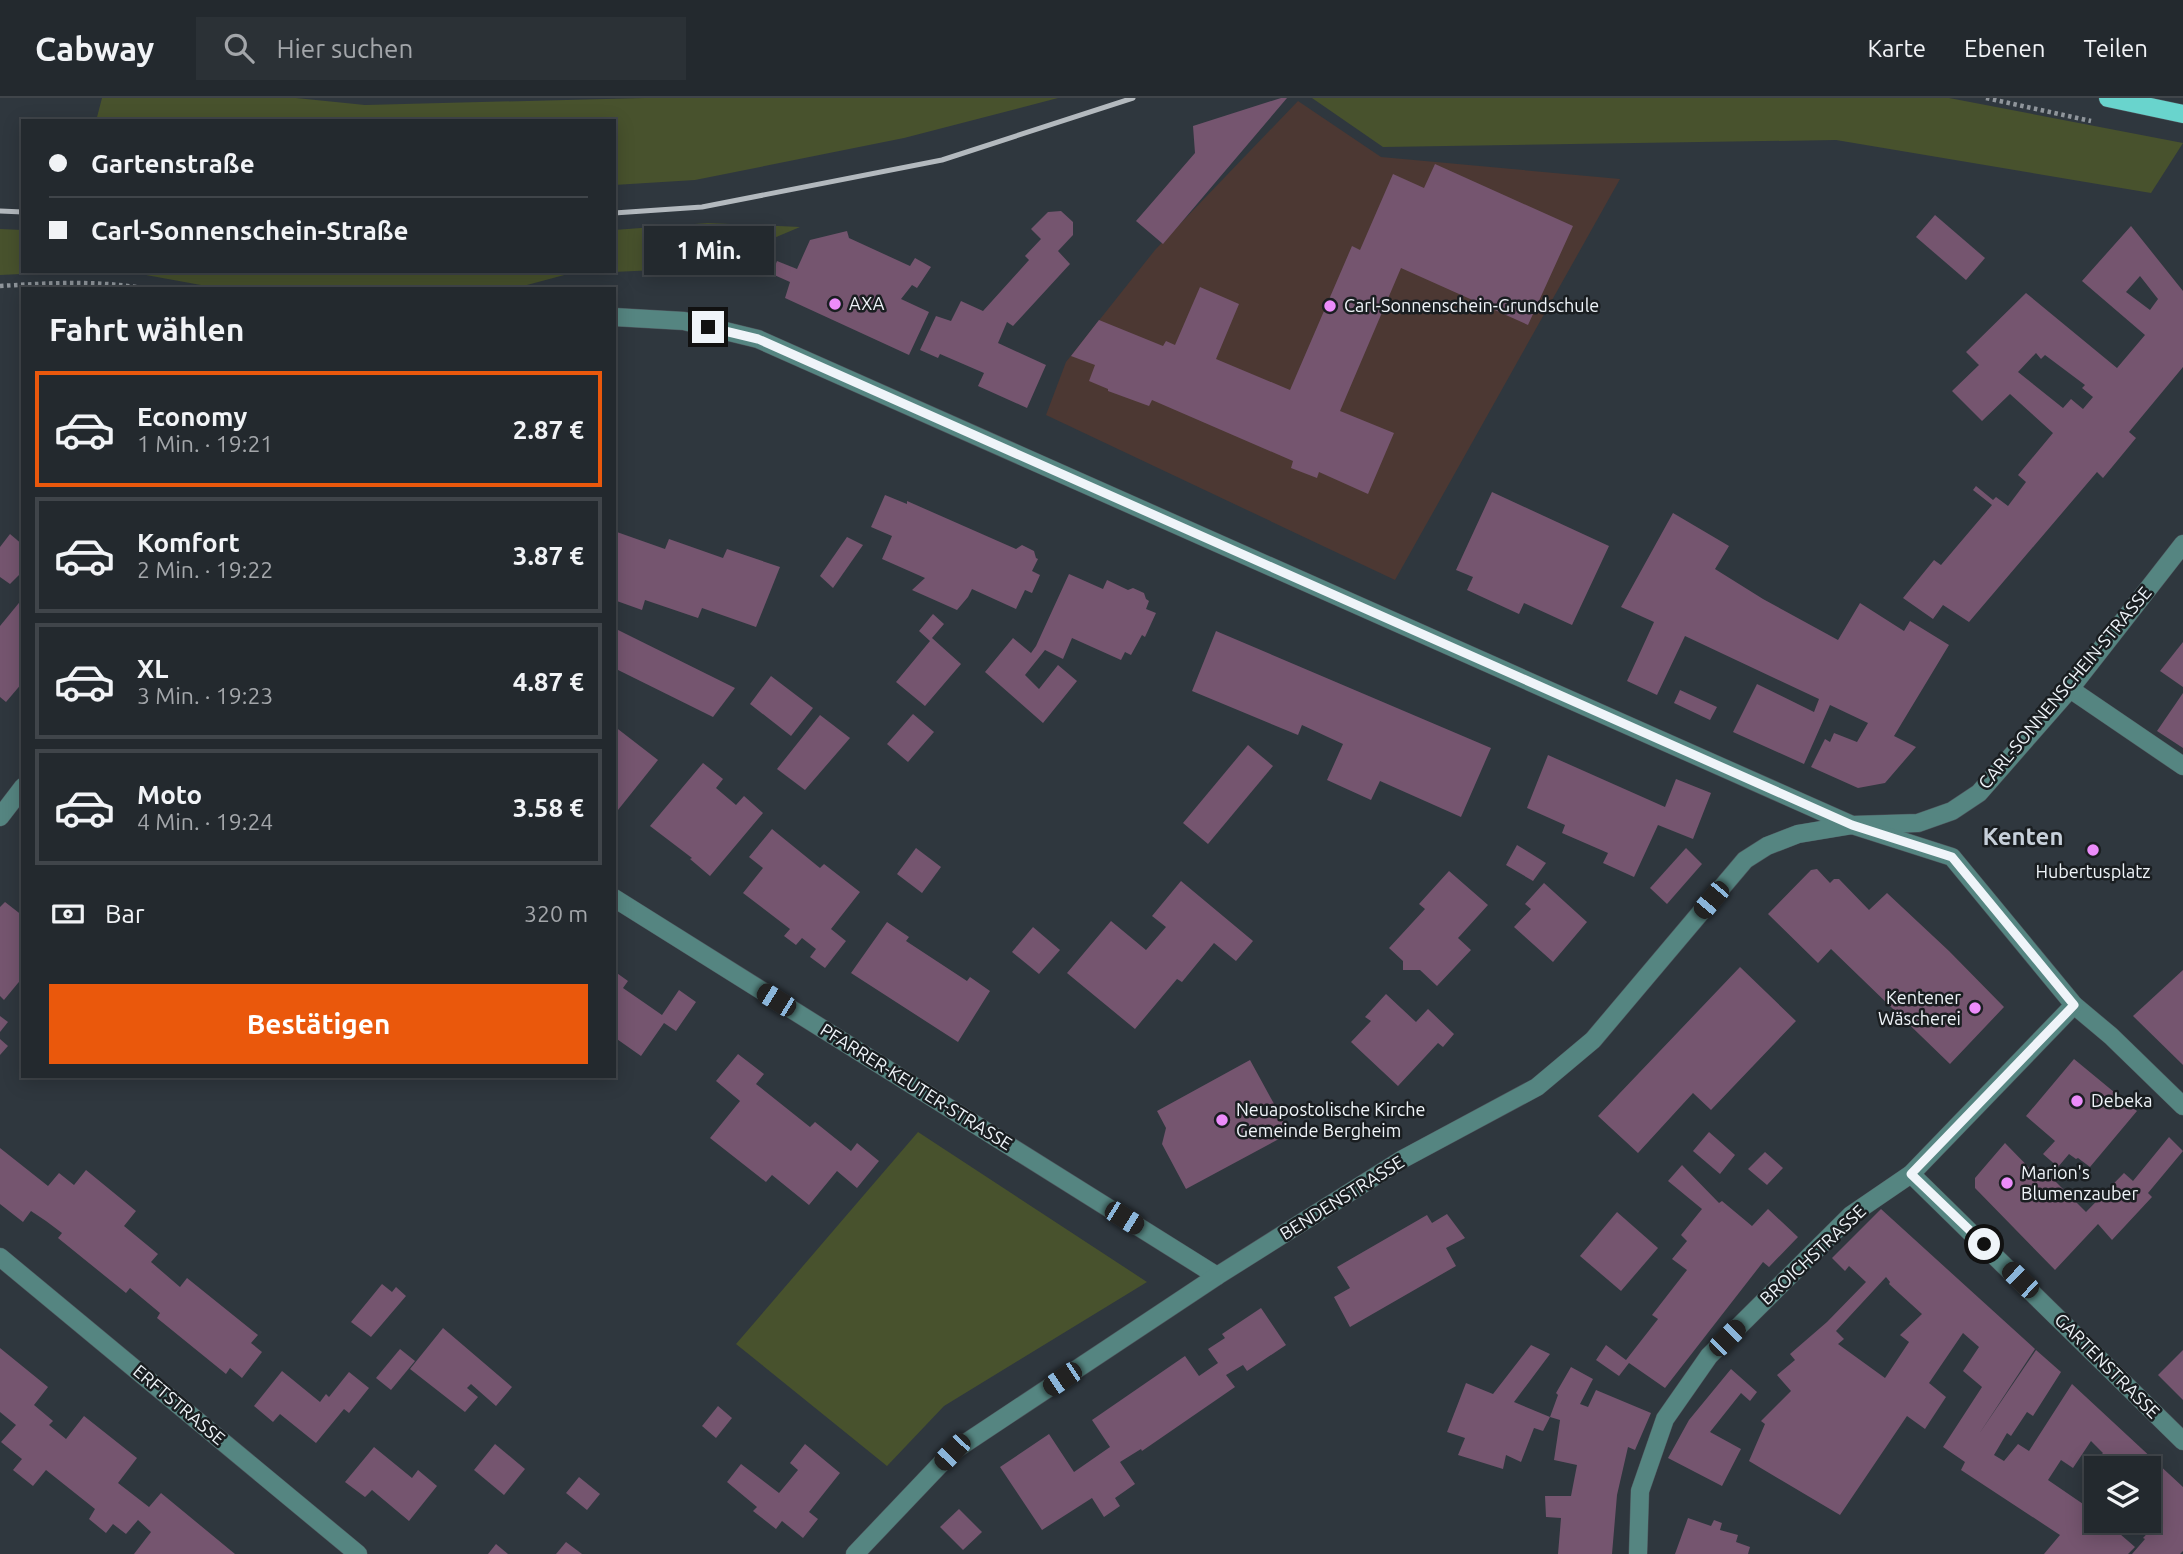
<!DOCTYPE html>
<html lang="de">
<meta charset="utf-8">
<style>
:root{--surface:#23292e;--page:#2b3136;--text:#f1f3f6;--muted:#a3a6aa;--line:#40454a;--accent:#ea580c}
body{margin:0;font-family:Ubuntu,sans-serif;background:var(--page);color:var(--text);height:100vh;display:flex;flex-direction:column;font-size:26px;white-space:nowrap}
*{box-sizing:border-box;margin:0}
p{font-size:23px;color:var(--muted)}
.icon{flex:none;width:38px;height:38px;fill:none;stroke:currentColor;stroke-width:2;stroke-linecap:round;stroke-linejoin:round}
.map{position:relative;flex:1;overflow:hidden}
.drawer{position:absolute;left:21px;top:189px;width:595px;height:791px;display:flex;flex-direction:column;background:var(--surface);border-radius:0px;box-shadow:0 4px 18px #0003,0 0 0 2px var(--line)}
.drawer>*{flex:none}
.guide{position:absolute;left:21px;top:21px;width:595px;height:154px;border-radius:0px;box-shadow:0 4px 18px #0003,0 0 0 2px var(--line);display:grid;align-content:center;height:154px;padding:0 28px;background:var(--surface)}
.fabs{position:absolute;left:2084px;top:1358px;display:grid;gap:14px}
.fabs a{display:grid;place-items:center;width:77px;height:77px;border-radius:0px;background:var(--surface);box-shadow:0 4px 18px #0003,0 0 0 2px var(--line);font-size:35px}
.end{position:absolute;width:32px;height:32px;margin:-16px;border:9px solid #eff4f9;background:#111;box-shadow:0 0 0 4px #111}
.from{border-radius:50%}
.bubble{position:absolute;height:49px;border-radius:0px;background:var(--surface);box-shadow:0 4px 18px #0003,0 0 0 2px var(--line);font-size:23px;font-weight:600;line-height:49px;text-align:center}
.car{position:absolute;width:21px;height:42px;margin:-21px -10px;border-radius:9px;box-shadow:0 0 5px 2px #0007;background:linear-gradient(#222 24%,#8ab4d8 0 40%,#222 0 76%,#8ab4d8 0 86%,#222 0)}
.guide b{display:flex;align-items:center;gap:24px;height:66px;font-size:26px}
.guide b+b{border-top:2px solid var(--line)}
.guide i{width:18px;height:18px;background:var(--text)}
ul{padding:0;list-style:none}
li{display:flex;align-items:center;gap:21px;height:116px;margin:0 14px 10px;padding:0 14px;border:4px solid var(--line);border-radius:0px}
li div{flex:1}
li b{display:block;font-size:26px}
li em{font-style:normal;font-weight:600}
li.current{border-color:var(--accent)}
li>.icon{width:63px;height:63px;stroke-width:1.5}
h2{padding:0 28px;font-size:32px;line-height:84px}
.pay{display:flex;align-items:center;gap:18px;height:77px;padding:0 28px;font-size:26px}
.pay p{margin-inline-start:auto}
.action{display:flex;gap:14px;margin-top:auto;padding:14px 28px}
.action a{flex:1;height:80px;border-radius:0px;background:var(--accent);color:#fff;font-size:28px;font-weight:600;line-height:80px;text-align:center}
header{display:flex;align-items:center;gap:42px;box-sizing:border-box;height:98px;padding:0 35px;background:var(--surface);border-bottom:2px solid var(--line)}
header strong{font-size:33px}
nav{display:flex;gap:38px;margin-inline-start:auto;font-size:24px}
.search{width:490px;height:63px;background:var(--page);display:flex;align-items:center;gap:18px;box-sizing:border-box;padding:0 24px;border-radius:0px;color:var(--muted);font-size:26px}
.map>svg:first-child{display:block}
</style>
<header>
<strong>Cabway</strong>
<div class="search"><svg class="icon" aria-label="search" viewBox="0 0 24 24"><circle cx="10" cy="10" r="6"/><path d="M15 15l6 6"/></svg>Hier suchen</div>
<nav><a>Karte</a><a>Ebenen</a><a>Teilen</a></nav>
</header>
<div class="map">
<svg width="2183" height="1456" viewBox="0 0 2183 1456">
<rect width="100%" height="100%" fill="#2f373e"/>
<!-- education -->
<path fill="#4c3833" d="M1298,3L1381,59L1620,81L1395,482L1046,317L1066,264L1155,152Z"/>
<!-- green -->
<g fill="#48522d">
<path d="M102,0H296L365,7L644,0H1058L904,40L695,82L614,87V23H96Z"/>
<path d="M1312,0H1949L2183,45L2151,95L1836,42L1383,49Z"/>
<path d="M708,125L800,129L702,170L568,176L512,191H223L124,173H614V132Z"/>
<path d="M0,131L23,132V173H84L0,177Z"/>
<path d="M918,1034L1147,1184L944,1308L887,1368L736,1246Z"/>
</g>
<!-- building -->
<g fill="#75556f" fill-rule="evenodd">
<path d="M1281,0H1287L1163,146L1136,123L1195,55L1193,28Z"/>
<path d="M1435,66L1573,128L1528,227L1401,170L1340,313L1394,335L1368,396L1319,374L1317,380L1291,370L1293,363L1152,302L1149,308L1108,293V291L1089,283L1095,267L1071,258L1099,222L1163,248L1166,243L1175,247L1200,189L1239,206L1216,261L1290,292L1352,148L1360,152L1393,76L1424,90Z"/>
<path d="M1061,113L1073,124V137L1058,153L1070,166L1013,228L1007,224L998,245L1046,267L1027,310L978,288L984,275L940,256L938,260L920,252L936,218L951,223L961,203L983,213L1029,162L1025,158L1041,141L1031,131L1048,114Z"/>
<path d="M1935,117L1985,160L1966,182L1916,139Z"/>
<path d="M2131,128L2183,193V269L2129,334L2136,340L2103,380L2097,374L1969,524L1943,507L1933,521L1903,500L1934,462L1941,467L1992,407L1973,392L1976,388L1993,402L1996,399L2008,408L2026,384L2018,377L2053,335L2010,296L1982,323L1952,293L1979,267L1966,254L2026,195L2117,270L2145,237L2082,183ZM2140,178L2158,201L2150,212L2126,194ZM2036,255L2041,261L2045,257L2085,287L2082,290L2093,299L2083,311L2071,301L2063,310L2018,274Z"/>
<path d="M847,133L849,140L910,168L915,160L931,169L917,190L912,187L901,201L929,214L909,257L785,200L790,184L772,176L777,163L797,171L810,142Z"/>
<path d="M1492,394L1609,448L1572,527L1524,505L1519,516L1467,492L1473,479L1456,472Z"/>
<path d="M885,397L907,406V403L1016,451L1022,447L1034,453L1036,460L1038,461L1032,473L1040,477L1032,495L1025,492L1016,511L972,491L968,499L957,512L912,492L925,480L882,461L892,438L871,429Z"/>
<path d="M1673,415L1729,448L1715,471L1763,501L1838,542L1860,505L1904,533L1910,523L1949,547L1894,638L1916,649L1885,685L1858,690L1811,669L1825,641L1830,644L1834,635L1857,644L1868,625L1830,607L1804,666L1733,634L1757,586L1814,614L1819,601L1685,538L1657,597L1627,583L1654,524L1621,509Z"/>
<path d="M614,433L665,451L669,441L723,460L727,451L780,469L756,529L702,510L698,520L645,502L642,512L614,502Z"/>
<path d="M10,436L23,447V473L10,486L0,479V449Z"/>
<path d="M847,439L863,447L833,490L820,478Z"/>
<path d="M1069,476L1103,491L1107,482L1128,492L1133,490L1144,495L1146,501L1149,503L1146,511L1156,515L1145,539L1142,537L1131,557L1125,554L1121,562L1072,540L1063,561L1045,552L1025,577L1039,591L1058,567L1077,583L1043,625L985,574L1013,540L1031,555L1036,548Z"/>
<path d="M23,500V584L6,604L0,599V528Z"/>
<path d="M933,516L944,526L932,540L961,566L925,608L896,584L930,543L919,533Z"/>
<path d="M614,530L735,590L713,619L614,570Z"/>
<path d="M1216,533L1491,650L1461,719L1380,683L1371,702L1327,682L1343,646L1302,627L1298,637L1192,593Z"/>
<path d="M2183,544V589L2160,573Z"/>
<path d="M771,578L813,610L791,638L750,606Z"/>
<path d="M1680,592L1717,609L1710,622L1674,605Z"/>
<path d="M2183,595V650L2157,633Z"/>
<path d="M913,616L934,634L908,664L887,646Z"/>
<path d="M820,617L850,640L805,692L777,671Z"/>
<path d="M614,628L658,662L614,717Z"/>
<path d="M1248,647L1273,668L1208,746L1183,725Z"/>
<path d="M1548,657L1665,709L1676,681L1711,695L1693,741L1658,727L1634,779L1603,765L1608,755L1562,735L1565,727L1527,710Z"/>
<path d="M703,665L723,681L716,690L736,707L744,698L763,715L710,778L690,761L692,760L650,728Z"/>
<path d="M772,731L820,770L824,766L860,794L831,831L846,843L825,870L810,859L816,851L802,840L796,847L784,838L790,831L743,795L763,770L749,759Z"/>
<path d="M1517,747L1546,765L1533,783L1506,767Z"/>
<path d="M916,750L941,769L922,795L897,776Z"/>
<path d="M1686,750L1702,766L1667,806L1650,790Z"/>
<path d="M1817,771L1830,785L1834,781H1839L1869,812L1887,795L1949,853L2004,909L1950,966L1831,851L1818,865L1768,816L1811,772Z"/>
<path d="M1449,773L1488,807L1458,840L1471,852L1437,888L1420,872H1403V863L1389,850L1425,811L1419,806Z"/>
<path d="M1181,783L1253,843L1236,863L1214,845L1182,884L1177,881L1135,931L1067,875L1111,823L1146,852L1166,829L1152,818Z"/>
<path d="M1544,785L1587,824L1553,864L1514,829L1531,811L1525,806Z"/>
<path d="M5,804L23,818V879L4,902L0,898V809Z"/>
<path d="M887,824L909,839L906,843L967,883L970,879L990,893L958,944L851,875Z"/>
<path d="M1033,829L1060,852L1039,876L1012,854Z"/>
<path d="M1740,869L1796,923L1711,1012L1693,995L1638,1055L1598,1018Z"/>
<path d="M2183,872V967L2133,918Z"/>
<path d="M614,873L628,883L623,890L662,917L679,892L696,904L676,933L664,925L641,958L614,939Z"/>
<path d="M1386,896L1416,924L1428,911L1454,936L1443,949L1438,945L1398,988L1351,944L1371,923L1365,919Z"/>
<path d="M0,918L8,924L0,934Z"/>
<path d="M0,941L8,948L0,957Z"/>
<path d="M738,956L764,976L756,986L810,1029L815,1024L851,1053L857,1045L879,1063L857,1090L837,1073L809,1107L772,1077L766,1084L710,1040L740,1003L716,983Z"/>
<path d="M2074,961L2137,1013L2090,1069L2078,1060L2076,1061L2069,1056L2058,1069L2043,1056L2055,1043L2026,1018Z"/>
<path d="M1250,962L1290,1035L1186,1091L1162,1046L1166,1030L1157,1013Z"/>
<path d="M1709,1034L1735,1057L1720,1076L1693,1053Z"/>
<path d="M2169,1039L2183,1053L2148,1095L2152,1099L2112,1142L2098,1126L2055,1172L1975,1090V1080L2005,1045L2043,1084L2049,1077L2086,1114L2124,1075L2133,1083Z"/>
<path d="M0,1050L48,1088L59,1075L74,1087L86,1072L136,1113L124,1128L158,1156L151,1164L180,1189L187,1180L258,1237L251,1245L262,1254L242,1280L230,1270L226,1276L157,1220L160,1215L130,1190L126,1195L58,1140L62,1135L46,1123L31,1113L23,1124L0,1106Z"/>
<path d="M1765,1054L1783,1070L1767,1087L1748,1071Z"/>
<path d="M1682,1067L1719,1105L1722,1103L1752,1128L1768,1111L1798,1139L1769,1169L1763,1164L1665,1290L1629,1265L1619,1278L1596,1262L1606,1247L1626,1262L1658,1221L1652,1217L1687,1172L1672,1161L1687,1143L1681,1137L1702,1111L1668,1083Z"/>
<path d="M1881,1111L2035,1251L1979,1336L2036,1252L2061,1274L2033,1318L2027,1314L2011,1338L2007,1335L1994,1357L2004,1363L2018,1346L2029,1353L2072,1286L2183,1389V1453L2180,1456H2132L2145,1441L2143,1440L2160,1422L2149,1412V1370H2102L2095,1363L2103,1355L2091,1343L2073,1370L2061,1362L2048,1382L2086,1408L2096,1395V1423H2105L2135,1449L2128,1456H2044L2060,1437L1961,1372L1965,1364L1943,1349L1982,1289L1963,1273L1979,1249L1963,1235L1929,1285L1946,1299L1925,1331L1907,1318L1840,1417L1749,1363L1765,1326L1761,1323L1791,1293L1777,1277L1795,1262L1790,1256L1827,1224L1866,1184L1849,1168L1845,1173L1832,1160ZM1886,1179L1890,1184L1889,1186L1922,1216L1900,1237L1909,1244L1885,1280L1838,1246L1844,1241L1836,1233Z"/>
<path d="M1617,1114L1658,1150L1621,1193L1580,1158Z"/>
<path d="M1447,1116L1465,1140L1446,1150L1456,1168L1350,1229L1334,1199L1350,1190L1337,1169L1427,1117L1432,1125Z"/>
<path d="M382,1186L392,1194L396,1189L406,1198L371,1239L351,1224Z"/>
<path d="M1261,1210L1286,1247L1247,1273L1243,1267L1226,1277L1235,1289L1142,1353L1141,1351L1120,1364L1135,1386L1115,1400L1120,1408L1104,1419L1092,1400L1042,1432L1000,1369L1049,1336L1074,1374L1110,1349L1092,1322L1185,1258L1199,1278L1218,1265L1208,1251L1225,1240L1222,1236Z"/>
<path d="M443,1230L512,1289L496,1308L471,1286L467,1290L478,1299L465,1314L410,1271Z"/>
<path d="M1531,1247L1550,1256L1514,1304L1550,1319L1543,1333L1534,1330L1521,1364L1506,1357L1503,1371L1458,1357L1465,1340L1447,1334L1466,1285L1493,1296Z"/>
<path d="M0,1250L48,1289L34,1307L53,1323L49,1327L66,1341L84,1318L137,1360L118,1385L149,1409L161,1395L235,1456H134L151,1434L138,1422L126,1436L113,1426L106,1435L89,1421L95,1411L46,1372L33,1388L13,1372L22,1361L1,1344L16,1327L0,1314Z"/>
<path d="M400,1251L415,1263L391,1292L376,1280Z"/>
<path d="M2183,1252V1302L2158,1277Z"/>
<path d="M1571,1269L1593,1281L1580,1306L1588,1309L1596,1292L1651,1315L1635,1352L1628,1349L1617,1397L1612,1456H1558L1561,1420L1546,1419L1545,1398H1571L1577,1367L1554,1362L1560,1322L1550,1319L1558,1297L1556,1295Z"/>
<path d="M1731,1271L1757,1294L1750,1303L1741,1295L1710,1334L1741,1351L1722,1388L1668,1360L1689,1322Z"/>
<path d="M282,1273L320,1304L326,1296L329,1299L349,1274L369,1290L349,1315L344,1311L316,1345L280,1316L273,1324L254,1308Z"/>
<path d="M718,1308L732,1320L716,1340L702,1328Z"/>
<path d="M495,1346L525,1371L504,1397L474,1372Z"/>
<path d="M805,1346L840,1375L809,1414L818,1421L803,1440L782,1423L776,1431L753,1413L757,1409L727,1384L741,1366L779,1395L798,1372L790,1365Z"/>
<path d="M374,1349L412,1380L418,1372L437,1388L409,1423L372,1392L365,1399L345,1384Z"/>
<path d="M579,1379L600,1396L587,1412L566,1395Z"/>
<path d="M959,1411L982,1434L963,1452L940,1429Z"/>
<path d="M1688,1420L1711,1428L1714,1422L1722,1425L1720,1432L1738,1437L1736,1444L1750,1449L1748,1456H1675Z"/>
<path d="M566,1444L582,1456H556Z"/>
<path d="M496,1446L508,1456H488Z"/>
</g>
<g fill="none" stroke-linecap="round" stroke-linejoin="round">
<defs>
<g id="minor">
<path d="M614,219L684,223L758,241L1852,727L1918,725L1952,713L1979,695L2070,591L2183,446"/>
<path d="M2070,591L2183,668"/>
<path d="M0,719L23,689"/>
<path d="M614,800L1217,1178"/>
<path d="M1911,1076L2183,1343"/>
<path d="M0,1159L358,1456"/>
<path d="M855,1456L952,1354L1217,1178L1401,1062L1537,989L1593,942L1745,762L1767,748L1798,736L1852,727L1952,759L2074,907L2111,938L2183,1008"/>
<path d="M1638,1456L1640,1393L1665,1321L1709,1258L1851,1117L1911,1076L2074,907"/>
</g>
<path id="major" d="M2108,0L2183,16"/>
</defs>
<!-- minor casing -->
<use href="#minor" stroke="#4e555c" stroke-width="19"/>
<!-- major casing -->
<use href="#major" stroke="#4e555c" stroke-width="19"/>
<!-- path -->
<g stroke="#8f959b" stroke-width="4.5" stroke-dasharray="3.5 3.5" stroke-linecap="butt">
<path d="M1986,0L2091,23"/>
<path d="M0,188C50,185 99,182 148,191"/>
</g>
<!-- minor -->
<use href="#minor" stroke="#558581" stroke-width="18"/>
<!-- major -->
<use href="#major" stroke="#69d4cd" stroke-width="18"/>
<!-- rail -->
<g stroke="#b3b9be" stroke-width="5">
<path d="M0,113L23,114"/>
<path d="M614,115L702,109L942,62L1133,0"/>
</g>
</g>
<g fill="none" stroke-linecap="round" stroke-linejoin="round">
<!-- route -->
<path stroke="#eff4f9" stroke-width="9" d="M708,229L758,241L1852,727L1952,759L2074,907L1911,1076L1984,1146"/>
</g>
<!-- markers -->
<g fill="#ec8cfa" stroke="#1a1e21" stroke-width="2.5">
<circle cx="835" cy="206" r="7"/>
<circle cx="1330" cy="208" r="7"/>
<circle cx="2093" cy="752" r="7"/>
<circle cx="1975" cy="910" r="7"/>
<circle cx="2077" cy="1003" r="7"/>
<circle cx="1222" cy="1022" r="7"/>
<circle cx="2007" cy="1085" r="7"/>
</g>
<g text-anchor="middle" stroke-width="5" stroke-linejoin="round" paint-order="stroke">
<!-- poi labels -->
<g font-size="18" fill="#eff4f9" stroke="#1a1e21" text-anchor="start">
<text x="849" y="212">AXA</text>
<text x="1344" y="214">Carl-Sonnenschein-Grundschule</text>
<text x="2093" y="780" text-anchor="middle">Hubertusplatz</text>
<text x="1961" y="906" text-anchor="end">Kentener<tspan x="1961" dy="21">Wäscherei</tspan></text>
<text x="2091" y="1009">Debeka</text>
<text x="1236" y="1018">Neuapostolische Kirche<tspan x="1236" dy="21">Gemeinde Bergheim</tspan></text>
<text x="2021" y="1081">Marion's<tspan x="2021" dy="21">Blumenzauber</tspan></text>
</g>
<!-- street labels -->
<g font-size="18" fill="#eff4f9" stroke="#1a1e21">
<text transform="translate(2065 590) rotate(-50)" y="6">CARL-SONNENSCHEIN-STRASSE</text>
<text transform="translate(916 989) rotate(32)" y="6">PFARRER-KEUTER-STRASSE</text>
<text transform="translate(1342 1100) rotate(-32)" y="6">BENDENSTRASSE</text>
<text transform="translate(1813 1157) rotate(-43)" y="6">BROICHSTRASSE</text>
<text transform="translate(2107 1268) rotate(45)" y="6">GARTENSTRASSE</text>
<text transform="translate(179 1307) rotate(40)" y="6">ERFTSTRASSE</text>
</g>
<!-- district labels -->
<g font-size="24" font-weight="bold" fill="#c7d0da" stroke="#1a1e21">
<text x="2023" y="747">Kenten</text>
</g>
</g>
</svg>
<div class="fabs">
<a><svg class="icon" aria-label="layers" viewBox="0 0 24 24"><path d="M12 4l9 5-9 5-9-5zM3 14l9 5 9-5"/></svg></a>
</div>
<i class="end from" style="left:1984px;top:1146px"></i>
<i class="end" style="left:708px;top:229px"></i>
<div class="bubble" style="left:644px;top:128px;width:130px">1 Min.</div>
<i class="car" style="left:1711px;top:802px;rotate:220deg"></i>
<i class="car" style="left:776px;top:902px;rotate:302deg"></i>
<i class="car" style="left:1124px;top:1120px;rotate:122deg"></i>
<i class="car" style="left:2020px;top:1182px;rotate:314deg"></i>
<i class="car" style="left:1727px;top:1240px;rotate:45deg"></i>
<i class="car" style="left:1062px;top:1281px;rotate:236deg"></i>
<i class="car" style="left:952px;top:1354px;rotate:224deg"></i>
<div class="guide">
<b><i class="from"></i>Gartenstraße</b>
<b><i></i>Carl-Sonnenschein-Straße</b>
</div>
<section class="drawer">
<h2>Fahrt wählen</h2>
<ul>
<li class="current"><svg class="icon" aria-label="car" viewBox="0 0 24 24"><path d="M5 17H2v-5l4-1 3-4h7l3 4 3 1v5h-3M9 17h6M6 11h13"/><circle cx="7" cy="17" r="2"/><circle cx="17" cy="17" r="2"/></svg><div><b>Economy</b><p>1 Min. · 19:21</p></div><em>2.87 €</em></li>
<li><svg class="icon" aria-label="car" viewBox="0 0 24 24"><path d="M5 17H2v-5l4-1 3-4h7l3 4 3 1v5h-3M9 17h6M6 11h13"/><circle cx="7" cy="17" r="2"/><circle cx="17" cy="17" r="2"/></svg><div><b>Komfort</b><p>2 Min. · 19:22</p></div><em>3.87 €</em></li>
<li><svg class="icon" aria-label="car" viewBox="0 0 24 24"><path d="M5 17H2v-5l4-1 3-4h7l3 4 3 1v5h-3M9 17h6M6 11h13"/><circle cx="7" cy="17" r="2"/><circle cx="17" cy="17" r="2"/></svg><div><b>XL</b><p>3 Min. · 19:23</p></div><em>4.87 €</em></li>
<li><svg class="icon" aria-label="car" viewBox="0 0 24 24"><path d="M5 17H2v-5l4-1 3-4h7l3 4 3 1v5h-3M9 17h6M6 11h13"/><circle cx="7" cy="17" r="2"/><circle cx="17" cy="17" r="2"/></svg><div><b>Moto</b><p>4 Min. · 19:24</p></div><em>3.58 €</em></li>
</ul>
<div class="pay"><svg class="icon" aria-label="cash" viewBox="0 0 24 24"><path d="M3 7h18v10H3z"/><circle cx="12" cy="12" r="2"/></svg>Bar<p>320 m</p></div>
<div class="action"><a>Bestätigen</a></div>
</section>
</div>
